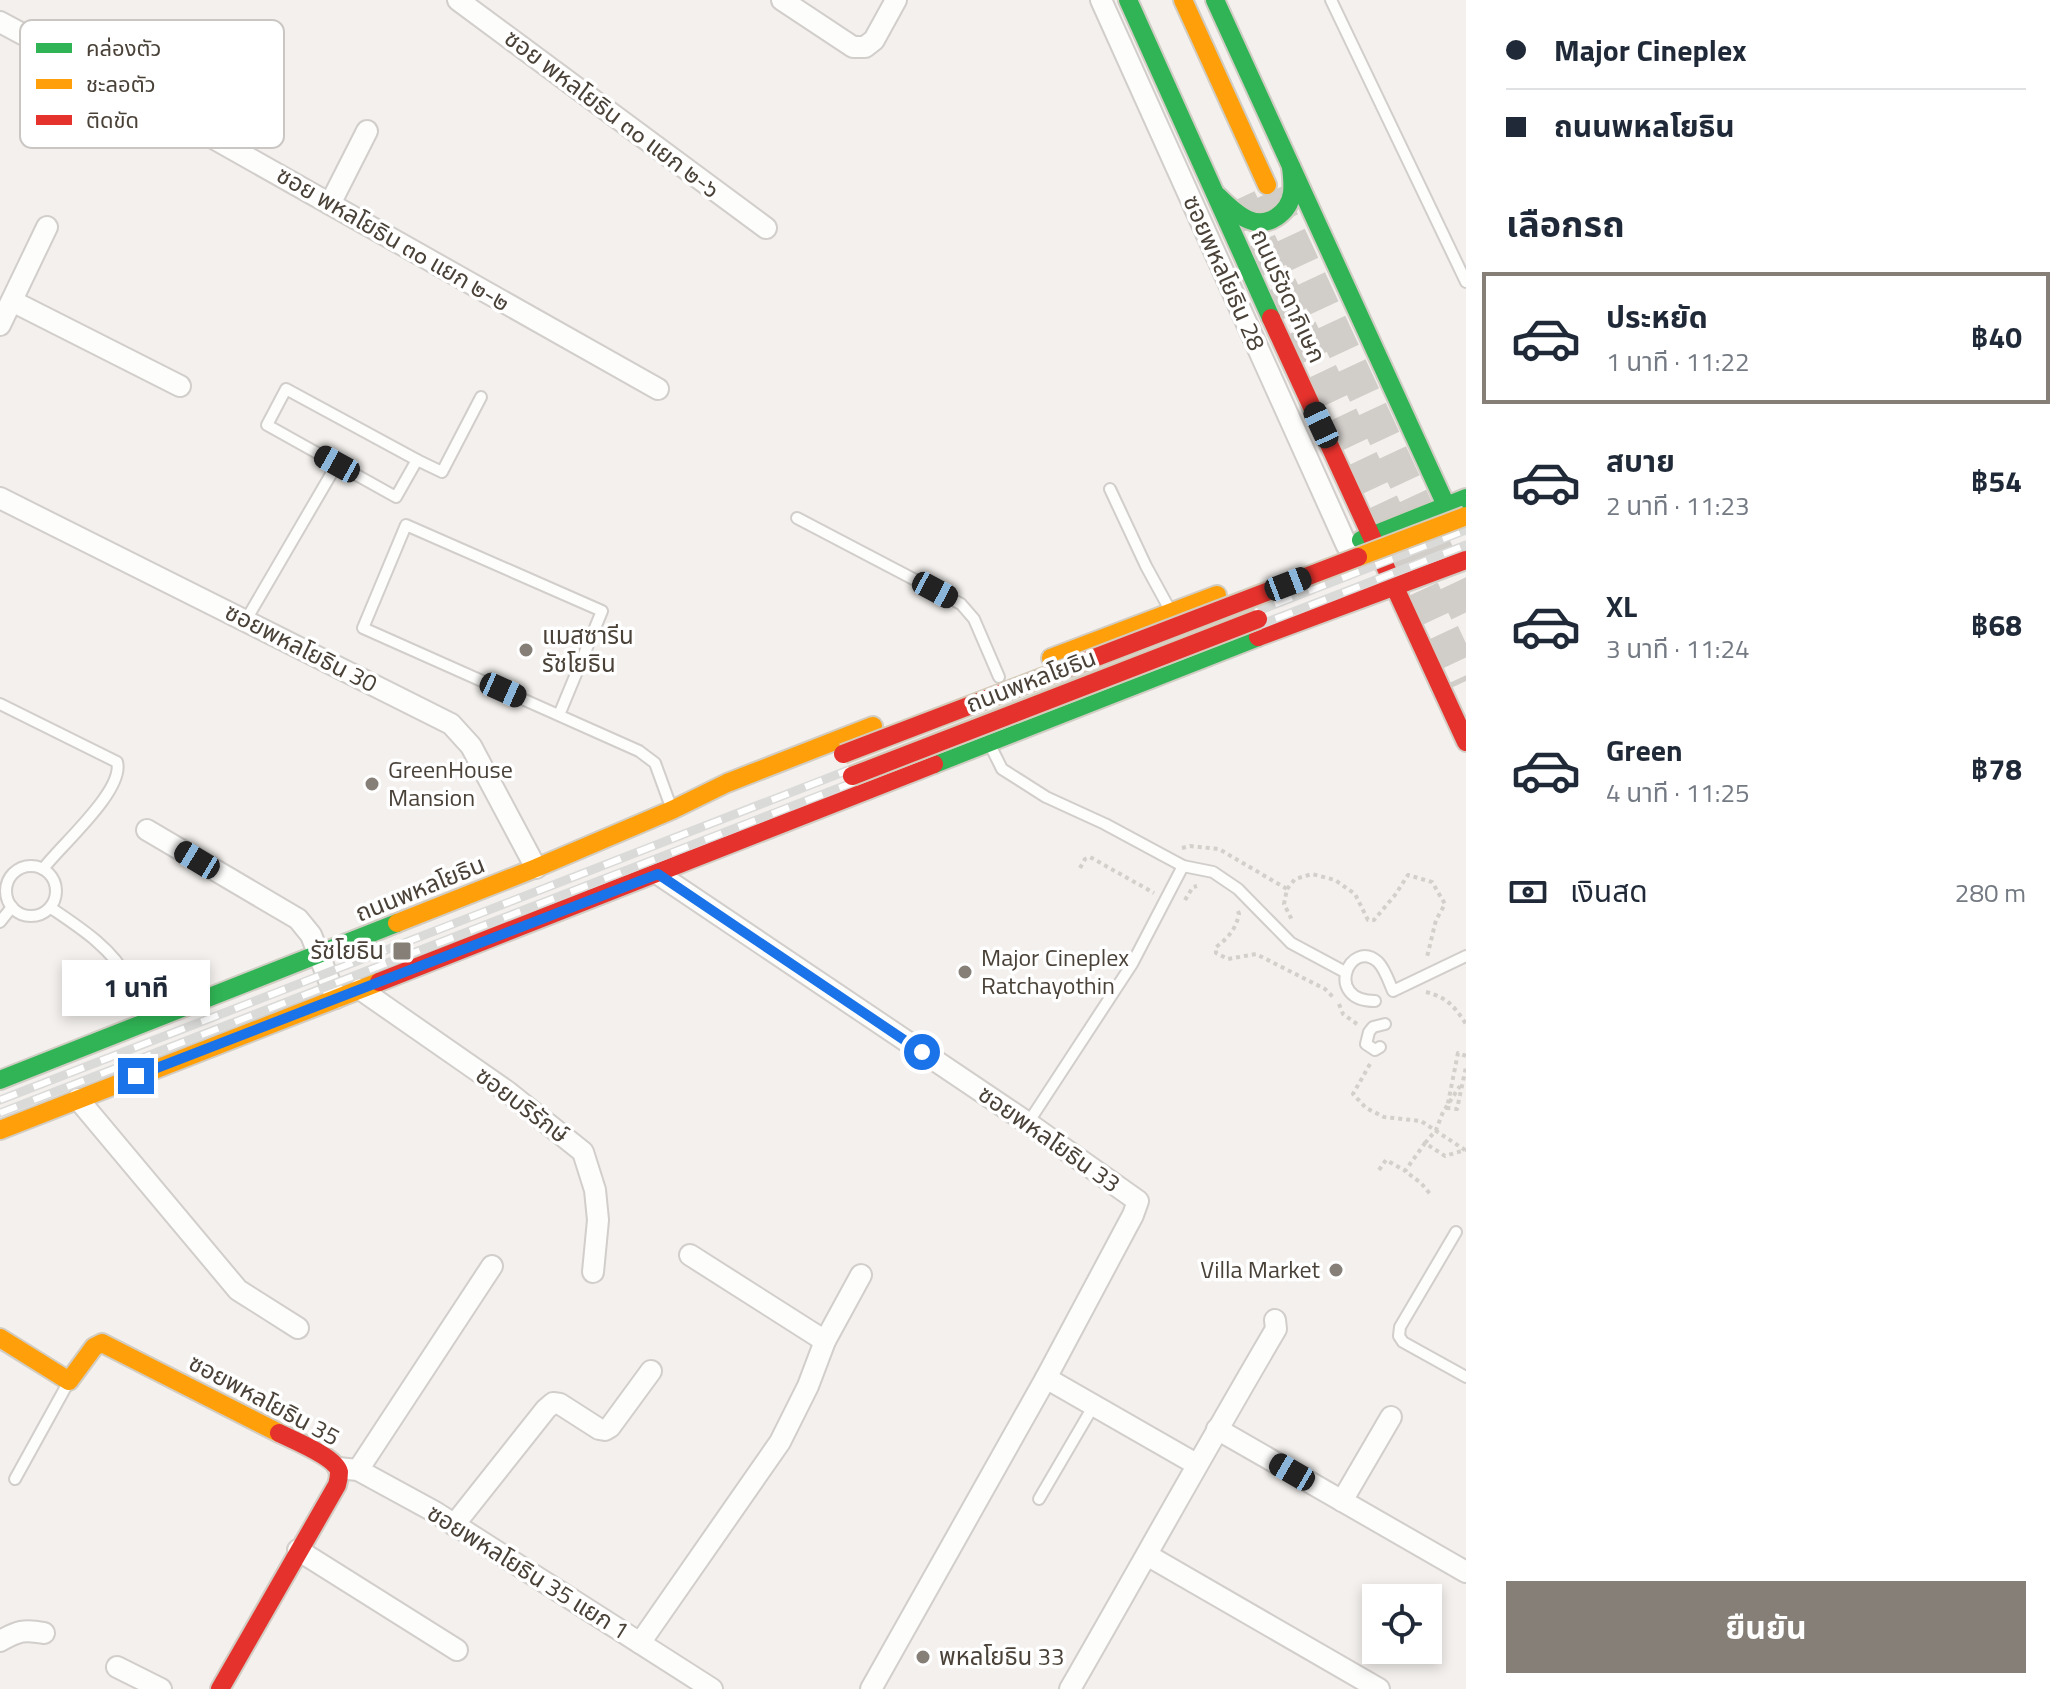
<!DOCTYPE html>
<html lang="th">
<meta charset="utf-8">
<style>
:root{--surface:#fff;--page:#f6f6f7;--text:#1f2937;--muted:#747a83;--line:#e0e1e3;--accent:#857f77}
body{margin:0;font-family:"Titillium Web","Noto Sans Thai",sans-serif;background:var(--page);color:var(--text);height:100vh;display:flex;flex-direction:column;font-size:30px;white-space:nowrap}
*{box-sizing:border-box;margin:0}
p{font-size:26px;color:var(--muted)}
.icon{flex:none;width:44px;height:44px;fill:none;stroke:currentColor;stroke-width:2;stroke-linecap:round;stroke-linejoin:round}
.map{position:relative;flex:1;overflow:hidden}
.drawer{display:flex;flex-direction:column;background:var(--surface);width:600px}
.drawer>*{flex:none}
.hud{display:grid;align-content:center;height:176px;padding:0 40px;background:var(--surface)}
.fabs{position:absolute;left:1362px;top:1584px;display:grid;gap:16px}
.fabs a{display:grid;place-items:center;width:80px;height:80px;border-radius:0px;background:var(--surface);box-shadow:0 4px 12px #0003;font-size:40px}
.end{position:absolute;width:36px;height:36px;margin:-18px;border:10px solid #1a73e8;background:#fff;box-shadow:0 0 0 4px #fff}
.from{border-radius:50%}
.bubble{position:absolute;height:56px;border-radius:0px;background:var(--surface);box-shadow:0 4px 12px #0003;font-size:26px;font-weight:700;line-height:56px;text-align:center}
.car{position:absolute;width:24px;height:48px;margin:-24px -12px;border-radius:10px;box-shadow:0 0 6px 2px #0007;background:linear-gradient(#222 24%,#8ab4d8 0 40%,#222 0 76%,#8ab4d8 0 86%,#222 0)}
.hud b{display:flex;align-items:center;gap:28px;height:76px;font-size:30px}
.hud b+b{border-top:2px solid var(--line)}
.hud i{width:20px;height:20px;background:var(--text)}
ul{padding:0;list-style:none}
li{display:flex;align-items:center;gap:24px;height:132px;margin:0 16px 12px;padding:0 24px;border:4px solid transparent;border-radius:0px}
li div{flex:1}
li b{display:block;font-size:30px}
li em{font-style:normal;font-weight:700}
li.current{border-color:var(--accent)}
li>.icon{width:72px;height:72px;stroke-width:1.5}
h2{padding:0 40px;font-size:36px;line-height:96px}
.pay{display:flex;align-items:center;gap:20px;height:88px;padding:0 40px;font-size:30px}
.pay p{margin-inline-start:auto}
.cta{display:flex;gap:16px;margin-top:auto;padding:16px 40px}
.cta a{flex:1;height:92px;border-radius:0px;background:var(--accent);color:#fff;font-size:32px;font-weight:700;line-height:92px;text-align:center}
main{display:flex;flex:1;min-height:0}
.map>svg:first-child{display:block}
</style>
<main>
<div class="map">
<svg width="1466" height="1689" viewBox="0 0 1466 1689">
<rect width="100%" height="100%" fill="#f3f0ed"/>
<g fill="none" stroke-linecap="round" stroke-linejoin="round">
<!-- primary-tunnel -->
<g stroke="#d1cdc9" stroke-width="32" stroke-dasharray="32 16" stroke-linecap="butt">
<path d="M1270,192L1466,613"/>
<path d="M1240,198L1466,681"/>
</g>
<defs>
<g id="lane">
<path d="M1331,0L1466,282"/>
<path d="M286,389L417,460L396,497L267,425Z"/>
<path d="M417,460L442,472L481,397"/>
<path d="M1110,489L1146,566L1170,610"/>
<path d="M797,518L961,604L974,619L999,677"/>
<path d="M246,620L337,464"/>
<path d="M0,704L117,762C125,790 60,846 43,869"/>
<path d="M559,715L602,611L406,525L363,628L639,751L655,763L671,807"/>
<path d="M991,747L1002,769L1046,797L1105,824L1183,866L1213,872L1238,889L1291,943L1345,972"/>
<circle cx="31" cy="891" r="25"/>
<path d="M51,908C79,927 112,948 128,979C135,992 138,1007 142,1021"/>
<path d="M0,922L12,907"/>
<path d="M1375,1001C1323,1001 1350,937 1378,962C1385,969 1389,982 1393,991L1466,956"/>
<path d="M1380,1047L1375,1050L1366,1044L1369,1032L1373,1027L1385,1024"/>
<path d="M1028,1123L1132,964L1183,866"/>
<path d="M1456,1232L1400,1327L1399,1336L1403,1342L1466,1377"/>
<path d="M15,1479L68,1383"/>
<path d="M1039,1499L1094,1405"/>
</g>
<g id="street">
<path d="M458,0L766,228"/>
<path d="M782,0L853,47H865L874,40L896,0"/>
<path d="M1101,0L1347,546"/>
<path d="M0,22L151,103L658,389"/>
<path d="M330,204L367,131"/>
<path d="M12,301L180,386"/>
<path d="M0,325L47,227"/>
<path d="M0,498L451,724L471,746L536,868"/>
<path d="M147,830L298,919L311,935L336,998"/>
<path d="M658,874L1028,1123L1138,1201L1133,1215L1046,1378L871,1689"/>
<path d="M360,989L508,1092L583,1152L595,1190L598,1220L593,1272"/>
<path d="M78,1099L238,1290L298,1328"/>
<path d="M690,1255L825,1341"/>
<path d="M1046,1378L1196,1464"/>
<path d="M1217,1429L1466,1572"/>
<path d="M338,1468L358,1470L435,1512L712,1689"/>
<path d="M358,1470L492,1266"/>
<path d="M1342,1501L1391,1417"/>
<path d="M454,1525L546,1409L553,1403L560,1404L599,1429L605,1430L610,1427L651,1371"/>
<path d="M298,1550L457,1650"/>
<path d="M1147,1555L1379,1689"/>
<path d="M0,1641C18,1631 24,1629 44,1633"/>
<path d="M640,1643L780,1442L808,1386L825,1341L861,1275"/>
<path d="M117,1667L161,1689"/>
<path d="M1070,1689C1139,1569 1206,1448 1276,1329L1275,1320"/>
</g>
<g id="fast">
<path d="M1128,0L1271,318"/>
<path d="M1215,0L1455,525"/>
<path d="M1218,196C1227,205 1237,215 1249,220C1268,228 1289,213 1292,193C1293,185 1292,175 1291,167"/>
<path d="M1361,540L1466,498"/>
<path d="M934,764L1258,637"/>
<path d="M0,1080L397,923"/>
</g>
<g id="slow">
<path d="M1183,0L1267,185"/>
<path d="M1051,658L1217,595"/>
<path d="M397,923L536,868L672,810L727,783L873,726"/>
<path d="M0,1130L379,982"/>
<path d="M0,1338L69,1381L94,1347L102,1343L279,1433"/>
</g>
<g id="jam">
<path d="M1271,318L1466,742"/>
<path d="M1258,637L1466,560"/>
<path d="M379,982L934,764"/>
<path d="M220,1689L337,1485C338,1482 339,1475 339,1472C336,1457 293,1440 279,1433"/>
</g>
</defs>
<!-- lane casing -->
<use href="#lane" stroke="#d1cecb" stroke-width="14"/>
<!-- street casing -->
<use href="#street" stroke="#d1cecb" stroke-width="24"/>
<!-- fast casing -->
<use href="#fast" stroke="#d2cdc4" stroke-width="22"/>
<!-- slow casing -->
<use href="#slow" stroke="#d2cdc4" stroke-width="22"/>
<!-- jam casing -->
<use href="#jam" stroke="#d2cdc4" stroke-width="22"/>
<!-- path -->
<g stroke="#d3d0cb" stroke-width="4" stroke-dasharray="4 4" stroke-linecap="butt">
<path d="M1182,848L1190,846L1219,849L1287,889L1284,904L1293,922"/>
<path d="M1080,868L1085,859L1090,857L1154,893"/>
<path d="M1287,889L1295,879L1312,874L1335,880L1355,894L1368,920H1374L1395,895L1408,875L1432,882L1445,904L1436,920L1427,957"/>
<path d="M1185,900L1193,887L1197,886"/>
<path d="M1238,911L1239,914C1236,929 1228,938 1216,947V953L1228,959L1256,954L1325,989L1334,998"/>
<path d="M1426,992C1448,998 1454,1006 1466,1024"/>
<path d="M1339,1004L1343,1014L1357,1024"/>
<path d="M1466,1056L1458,1053L1447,1108L1457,1109L1466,1067"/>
<path d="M1370,1064L1353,1094L1366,1108L1384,1117L1421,1121L1465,1150L1445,1156L1425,1143L1405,1171L1421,1183L1431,1195"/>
<path d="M1425,1143L1436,1130L1443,1112L1460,1086"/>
<path d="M1379,1170L1386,1160L1404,1170"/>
</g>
<!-- lane -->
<use href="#lane" stroke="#fdfdfc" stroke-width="10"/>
<!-- street -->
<use href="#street" stroke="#fdfdfc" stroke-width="20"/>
<!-- fast -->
<use href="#fast" stroke="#30b455" stroke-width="18"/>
<!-- slow -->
<use href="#slow" stroke="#ff9f0a" stroke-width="18"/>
<!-- jam -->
<use href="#jam" stroke="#e5322d" stroke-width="18"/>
<defs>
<g id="rail">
<path d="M0,1100L1466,530"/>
<path d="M0,1113L1466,545"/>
</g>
</defs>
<!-- rail casing -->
<use href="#rail" stroke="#dadad9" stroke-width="9"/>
<!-- rail -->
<use href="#rail" stroke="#fff" stroke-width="6" stroke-dasharray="18" stroke-linecap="butt"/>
<defs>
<path id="slow-bridge" d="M1358,557L1466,516"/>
<g id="jam-bridge">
<path d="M843,754L1358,557"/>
<path d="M852,776L1258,619"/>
</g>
</defs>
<!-- slow-bridge casing -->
<use href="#slow-bridge" stroke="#d5cbba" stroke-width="22" stroke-linecap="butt"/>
<!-- jam-bridge casing -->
<use href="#jam-bridge" stroke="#d5cbba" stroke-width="22" stroke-linecap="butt"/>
<!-- slow-bridge -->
<use href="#slow-bridge" stroke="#ff9f0a" stroke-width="18"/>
<!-- jam-bridge -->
<use href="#jam-bridge" stroke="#e5322d" stroke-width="18"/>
</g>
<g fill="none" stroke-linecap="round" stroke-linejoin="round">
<!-- route -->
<path stroke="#1a73e8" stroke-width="10" d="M136,1076L658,874L922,1052"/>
</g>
<!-- markers -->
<g fill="#857f77" stroke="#fff" stroke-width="3">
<circle cx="526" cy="650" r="8"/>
<circle cx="372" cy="784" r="8"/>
<rect x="392" y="941" width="20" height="20" rx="4"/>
<circle cx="965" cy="972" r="8"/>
<circle cx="1336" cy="1270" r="8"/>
<circle cx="923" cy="1657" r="8"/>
</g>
<g text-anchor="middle" stroke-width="7" stroke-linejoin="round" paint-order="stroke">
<!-- street labels -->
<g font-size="24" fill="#4a4238" stroke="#fff">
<text transform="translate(612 114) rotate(37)" y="8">ซอย พหลโยธิน ๓๐ แยก ๒-๖</text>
<text transform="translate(393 239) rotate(30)" y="8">ซอย พหลโยธิน ๓๐ แยก ๒-๒</text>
<text transform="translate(1224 273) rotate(66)" y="8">ซอยพหลโยธิน 28</text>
<text transform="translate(1288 296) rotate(65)" y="8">ถนนรัชดาภิเษก</text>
<text transform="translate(301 648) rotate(27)" y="8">ซอยพหลโยธิน 30</text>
<text transform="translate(1031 681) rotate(-21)" y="8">ถนนพหลโยธิน</text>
<text transform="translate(420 889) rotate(-22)" y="8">ถนนพหลโยธิน</text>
<text transform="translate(522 1105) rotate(37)" y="8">ซอยบริรักษ์</text>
<text transform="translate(1049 1139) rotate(35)" y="8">ซอยพหลโยธิน 33</text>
<text transform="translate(264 1400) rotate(28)" y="8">ซอยพหลโยธิน 35</text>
<text transform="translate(528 1572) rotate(32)" y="8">ซอยพหลโยธิน 35 แยก 1</text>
</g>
<!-- poi labels -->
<g font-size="24" fill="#4a4238" stroke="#fff" text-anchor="start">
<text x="542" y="644">แมสซารีน<tspan x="542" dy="28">รัชโยธิน</tspan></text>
<text x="388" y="778">GreenHouse<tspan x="388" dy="28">Mansion</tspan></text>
<text x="384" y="959" text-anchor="end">รัชโยธิน</text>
<text x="981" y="966">Major Cineplex<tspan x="981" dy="28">Ratchayothin</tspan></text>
<text x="1320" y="1278" text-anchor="end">Villa Market</text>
<text x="939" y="1665">พหลโยธิน 33</text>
</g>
</g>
<!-- legend -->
<rect x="20" y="20" width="264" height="128" rx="12" fill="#fff" stroke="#c9c6c3" stroke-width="2"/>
<rect x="36" y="43" width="36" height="10" fill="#30b455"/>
<rect x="36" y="79" width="36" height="10" fill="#ff9f0a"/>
<rect x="36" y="115" width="36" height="10" fill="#e5322d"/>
<g font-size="22" fill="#4a4238">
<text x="86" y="56">คล่องตัว</text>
<text x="86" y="92">ชะลอตัว</text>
<text x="86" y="128">ติดขัด</text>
</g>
</svg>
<div class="fabs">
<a><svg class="icon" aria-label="locate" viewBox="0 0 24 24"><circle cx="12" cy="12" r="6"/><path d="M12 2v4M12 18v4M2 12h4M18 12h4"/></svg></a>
</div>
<i class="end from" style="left:922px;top:1052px"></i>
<i class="end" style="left:136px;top:1076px"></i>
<div class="bubble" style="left:62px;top:960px;width:148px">1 นาที</div>
<i class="car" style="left:1321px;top:425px;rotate:335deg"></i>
<i class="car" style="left:337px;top:464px;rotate:299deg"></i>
<i class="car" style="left:1288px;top:584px;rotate:69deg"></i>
<i class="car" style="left:935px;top:590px;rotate:118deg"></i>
<i class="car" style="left:503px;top:690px;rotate:114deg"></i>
<i class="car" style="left:197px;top:860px;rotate:301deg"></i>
<i class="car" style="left:1292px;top:1472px;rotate:300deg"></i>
</div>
<section class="drawer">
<div class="hud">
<b><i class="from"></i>Major Cineplex</b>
<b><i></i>ถนนพหลโยธิน</b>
</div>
<h2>เลือกรถ</h2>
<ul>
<li class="current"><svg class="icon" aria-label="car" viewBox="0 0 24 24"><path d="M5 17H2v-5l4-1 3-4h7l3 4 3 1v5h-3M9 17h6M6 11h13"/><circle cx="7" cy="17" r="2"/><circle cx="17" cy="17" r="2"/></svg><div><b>ประหยัด</b><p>1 นาที · 11:22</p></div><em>฿40</em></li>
<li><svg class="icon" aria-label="car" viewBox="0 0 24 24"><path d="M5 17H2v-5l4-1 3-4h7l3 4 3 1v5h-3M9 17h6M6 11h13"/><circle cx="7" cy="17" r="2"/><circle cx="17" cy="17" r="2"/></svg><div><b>สบาย</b><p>2 นาที · 11:23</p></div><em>฿54</em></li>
<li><svg class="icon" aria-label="car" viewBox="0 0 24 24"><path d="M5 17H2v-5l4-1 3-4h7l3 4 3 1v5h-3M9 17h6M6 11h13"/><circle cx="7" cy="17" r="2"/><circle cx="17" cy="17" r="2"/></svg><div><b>XL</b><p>3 นาที · 11:24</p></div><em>฿68</em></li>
<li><svg class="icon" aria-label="car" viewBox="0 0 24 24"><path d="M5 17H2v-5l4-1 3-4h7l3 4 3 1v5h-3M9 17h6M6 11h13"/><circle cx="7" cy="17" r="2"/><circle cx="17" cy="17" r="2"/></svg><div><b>Green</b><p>4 นาที · 11:25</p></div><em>฿78</em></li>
</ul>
<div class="pay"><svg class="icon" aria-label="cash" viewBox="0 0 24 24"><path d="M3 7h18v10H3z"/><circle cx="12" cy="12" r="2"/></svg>เงินสด<p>280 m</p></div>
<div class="cta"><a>ยืนยัน</a></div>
</section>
</main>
